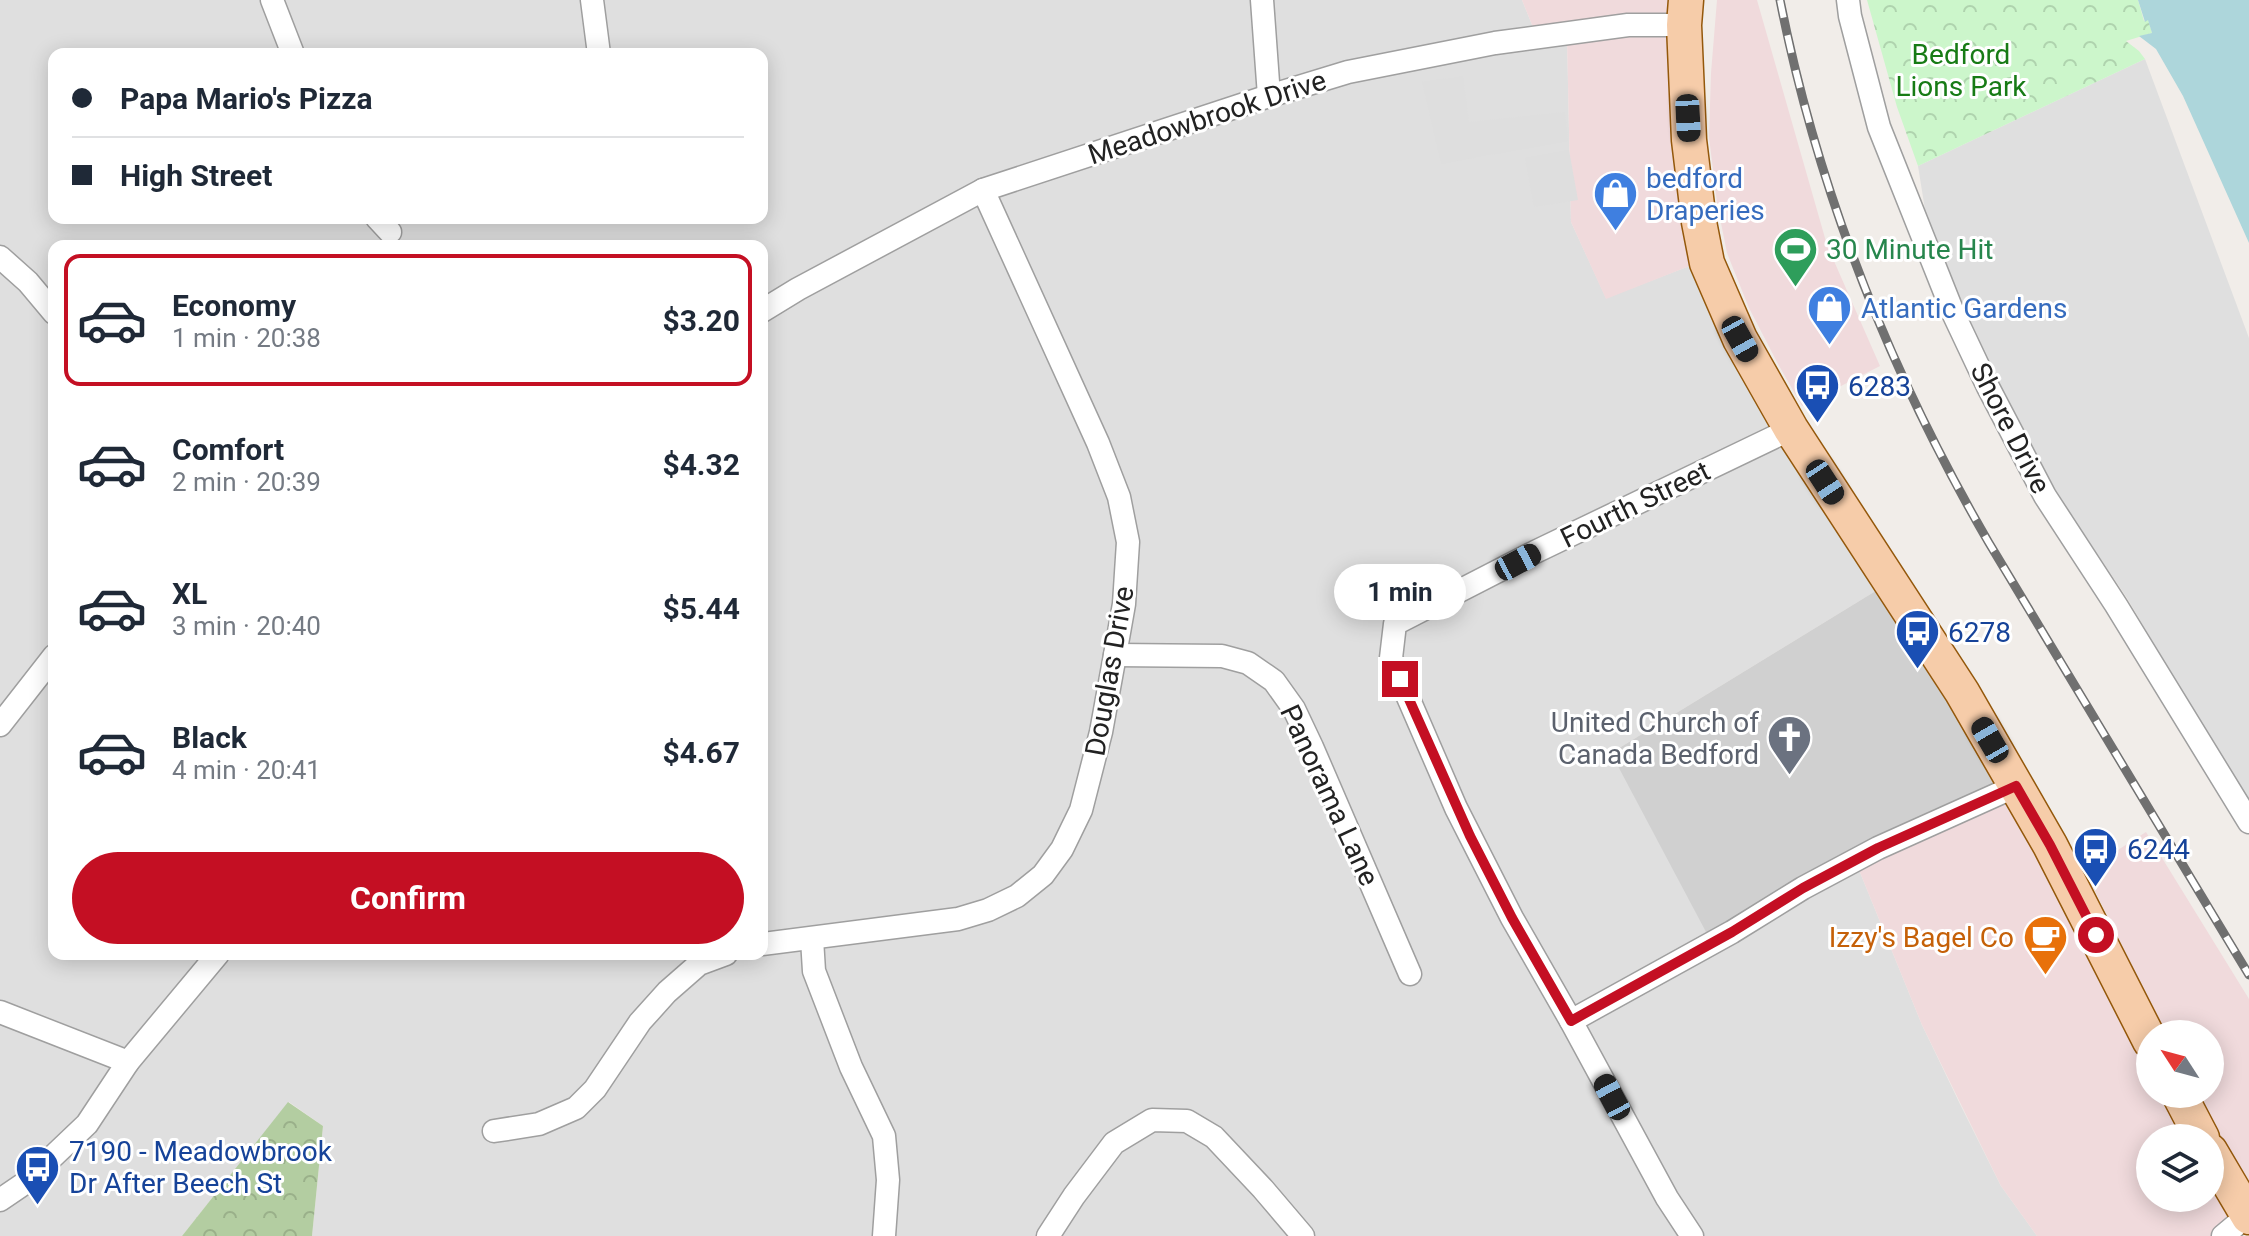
<!DOCTYPE html>
<meta charset="utf-8">
<style>
:root{--surface:#fff;--page:#f2f2f3;--text:#1f2937;--muted:#747a83;--line:#e0e1e3;--accent:#c40f23}
body{margin:0;font-family:Roboto,sans-serif;background:var(--page);color:var(--text);height:100vh;display:flex;flex-direction:column;font-size:30px;white-space:nowrap}
*{box-sizing:border-box;margin:0}
p{font-size:26px;color:var(--muted)}
.icon{flex:none;width:44px;height:44px;fill:none;stroke:currentColor;stroke-width:2;stroke-linecap:round;stroke-linejoin:round}
.map{position:relative;flex:1;overflow:hidden}
.side{position:absolute;left:48px;top:240px;width:720px;height:720px;display:flex;flex-direction:column;background:var(--surface);border-radius:16px;box-shadow:0 4px 20px #0003}
.side>*{flex:none}
.top-card{position:absolute;left:48px;top:48px;width:720px;height:176px;border-radius:16px;box-shadow:0 4px 20px #0003;display:grid;align-content:center;height:176px;padding:0 24px;background:var(--surface)}
.needle{width:52px;rotate:306deg}
.tools{position:absolute;left:2136px;top:1020px;display:grid;gap:16px}
.tools a{display:grid;place-items:center;width:88px;height:88px;border-radius:50%;background:var(--surface);box-shadow:0 4px 20px #0003;font-size:40px}
.end{position:absolute;width:36px;height:36px;margin:-18px;border:10px solid #c40f23;background:#fff;box-shadow:0 0 0 4px #fff}
.from{border-radius:50%}
.bubble{position:absolute;height:56px;border-radius:28px;background:var(--surface);box-shadow:0 4px 20px #0003;font-size:26px;font-weight:700;line-height:56px;text-align:center}
.car{position:absolute;width:24px;height:48px;margin:-24px -12px;border-radius:10px;box-shadow:0 0 6px 2px #0007;background:linear-gradient(#222 24%,#8ab4d8 0 40%,#222 0 76%,#8ab4d8 0 86%,#222 0)}
.top-card b{display:flex;align-items:center;gap:28px;height:76px;font-size:30px}
.top-card b+b{border-top:2px solid var(--line)}
.top-card i{width:20px;height:20px;background:var(--text)}
ul{padding:14px 0 0;list-style:none}
li{display:flex;align-items:center;gap:24px;height:132px;margin:0 16px 12px;padding:0 8px;border:4px solid transparent;border-radius:16px}
li div{flex:1}
li b{display:block;font-size:30px}
li em{font-style:normal;font-weight:700}
li.current{border-color:var(--accent)}
li>.icon{width:72px;height:72px;stroke-width:1.5}
.primary-button{display:flex;gap:16px;margin-top:auto;padding:16px 24px}
.primary-button a{flex:1;height:92px;border-radius:48px;background:var(--accent);color:#fff;font-size:32px;font-weight:700;line-height:92px;text-align:center}
.map>svg:first-child{display:block}
</style>
<div class="map">
<svg width="2249" height="1236" viewBox="0 0 2249 1236">
<defs>
<pattern id="forest-crowns" width="20" height="18" patternUnits="userSpaceOnUse" patternTransform="scale(2)"><rect width="20" height="18" fill="#b3cda1"/><path d="M2 6a3 3 0 1 1 6 0M12 15a3 3 0 1 1 6 0" fill="none" stroke="#9ab08a"/></pattern>
<pattern id="park-crowns" width="20" height="18" patternUnits="userSpaceOnUse" patternTransform="scale(2)"><rect width="20" height="18" fill="#ccf6cb"/><path d="M2 6a3 3 0 1 1 6 0M12 15a3 3 0 1 1 6 0" fill="none" stroke="#afd3ae"/></pattern>
</defs>
<rect width="100%" height="100%" fill="#f1ede9"/>
<!-- residential -->
<g fill="#dfdfdf" fill-rule="evenodd">
<path d="M0,0H1522L1539,42L1567,37L1571,222L1606,298L1692,265L1887,584L1611,753L1857,865L1922,1025L1959,1102L2001,1186L2037,1236H312L323,1126L289,1102L182,1236H0ZM54,54H762V218H54ZM54,246H762V954H54Z"/>
<path d="M2145,59L2249,338V834L2183,693L2127,598L2057,494L1988,361L1927,222L1918,166Z"/>
</g>
<!-- commercial -->
<g fill="#f0dadc">
<path d="M1522,0H1670L1692,265L1606,299L1571,222L1567,38L1539,42Z"/>
<path d="M1717,0H1757L1827,245L1880,366L1802,406L1778,364L1749,308L1727,253L1717,203L1709,137L1711,73Z"/>
<path d="M2005,777L2150,1060V1094H2167L2190,1138H2150V1198H2210V1177L2247,1231L2240,1236H2037L2001,1186L1922,1025L1857,865Z"/>
<path d="M2146,832L2249,999V1187L2221,1142L2197,1094H2210V1034H2166L2085,871Z"/>
</g>
<!-- religious -->
<path fill="#d0d0d0" d="M1887,584L2005,777L1714,947L1611,753Z"/>
<!-- forest -->
<path fill="url(#forest-crowns)" d="M288,1102L323,1126L312,1236H182Z"/>
<!-- park -->
<path fill="url(#park-crowns)" d="M1867,0H2138L2144,21L2148,19L2152,33L2126,41L2139,51L2145,59L1918,166L1897,107Z"/>
<!-- parking -->
<g fill="#dedede">
<path d="M1463,76L1469,122L1565,112L1568,141L1441,164L1422,82Z"/>
<path d="M1569,150L1578,200L1534,207L1525,158Z"/>
</g>
<!-- water -->
<path fill="#add6db" d="M2138,0H2249V243L2183,96L2156,49L2139,36L2152,33L2148,20L2145,22Z"/>
<g fill="none" stroke-linecap="round" stroke-linejoin="round">
<defs>
<g id="minor">
<path d="M272,0L293,54"/>
<path d="M592,0L599,54"/>
<path d="M1262,0L1269,96"/>
<path d="M1848,0L1850,16L1879,127L1954,315L1988,387L2045,496L2116,605L2249,822"/>
<path d="M377,218L390,232"/>
<path d="M0,257L28,282L54,313"/>
<path d="M762,311L798,289L983,190L1269,96L1348,72L1495,43L1628,25H1684"/>
<path d="M1115,655L1222,656L1248,663L1274,681L1294,709L1312,747L1410,974"/>
<path d="M0,725L54,656"/>
<path d="M812,939L814,971L851,1067L884,1136L888,1180L884,1236"/>
<path d="M762,944L958,919L988,910L1017,896L1043,875L1062,849L1081,810L1101,732L1115,655L1124,604L1128,542L1119,497L1098,443L983,190"/>
<path d="M0,1012L128,1062"/>
<path d="M1571,1021L1732,932L1803,888L1878,848L2016,786"/>
<path d="M494,1131L539,1124L576,1108L595,1089L640,1022L667,992L699,964L726,954"/>
<path d="M0,1200L25,1183L87,1124L128,1062L218,954"/>
<path d="M1048,1236L1074,1196L1114,1143L1152,1120L1187,1121L1214,1137L1263,1189L1303,1236"/>
<path d="M1692,1236L1667,1198L1571,1021L1512,918L1456,808L1391,658L1395,624L1535,552L1791,429"/>
<path d="M2223,1236L2248,1215"/>
</g>
<g id="primary">
<path d="M1686,0L1684,25L1689,140L1699,222L1707,263L1740,339L1791,429L1962,692L2050,845L2150,1041"/>
<path d="M2179,1094L2202,1138"/>
<path d="M2210,1151L2249,1217"/>
</g>
</defs>
<!-- minor casing -->
<use href="#minor" stroke="#9f9f9f" stroke-width="25"/>
<!-- primary casing -->
<use href="#primary" stroke="#94580b" stroke-width="37"/>
<!-- minor -->
<use href="#minor" stroke="#fff" stroke-width="22"/>
<!-- primary -->
<use href="#primary" stroke="#f6cca9" stroke-width="34"/>
<defs>
<path id="rail" d="M1780,0C1818,192 1891,374 1989,543L2249,975"/>
</defs>
<!-- rail casing -->
<use href="#rail" stroke="#707070" stroke-width="9"/>
<!-- rail -->
<use href="#rail" stroke="#fff" stroke-width="6" stroke-dasharray="18" stroke-linecap="butt"/>
</g>
<g fill="none" stroke-linecap="round" stroke-linejoin="round">
<!-- route -->
<path stroke="#c40f23" stroke-width="10" d="M1400,679L1470,836L1512,918L1571,1021L1732,932L1803,888L1878,848L2016,786L2050,845L2096,935"/>
</g>
<!-- icons -->
<defs>
<symbol id="shop-pin" viewBox="-11 -11 22 30"><path d="M0 17L-7.5 6A9.5 9.5 0 1 1 7.5 6Z" fill="#3f7fe0" stroke="#fff"/><path d="M-5-2.5h2.3a2.7 3.5 0 0 1 5.4 0H5L5.5 6h-11ZM-1.5-2.5h3a1.5 2.3 0 0 0-3 0Z" fill="#fff"/></symbol>
<symbol id="stadium-pin" viewBox="-11 -11 22 30"><path d="M0 17L-7.5 6A9.5 9.5 0 1 1 7.5 6Z" fill="#2e9e5b" stroke="#fff"/><path d="M0-5a6.5 5 0 1 0 0 10a6.5 5 0 1 0 0-10ZM-3.5-1.8h7v3.6h-7Z" fill="#fff"/></symbol>
<symbol id="bus-pin" viewBox="-11 -11 22 30"><path d="M0 17L-7.5 6A9.5 9.5 0 1 1 7.5 6Z" fill="#1a4fb4" stroke="#fff"/><path d="M-5-6H5V4H4V6H2V4H-2V6H-4V4H-5ZM-3.5-4V0h7V-4ZM-3.5 1.2v1.5H-2V1.2ZM2 1.2v1.5H3.5V1.2Z" fill="#fff"/></symbol>
<symbol id="church-pin" viewBox="-11 -11 22 30"><path d="M0 17L-7.5 6A9.5 9.5 0 1 1 7.5 6Z" fill="#6b7280" stroke="#fff"/><path d="M-1.2-6h2.4v3.5h3.3v2.4h-3.3V6h-2.4V-.1h-3.3v-2.4h3.3Z" fill="#fff"/></symbol>
<symbol id="cafe-pin" viewBox="-11 -11 22 30"><path d="M0 17L-7.5 6A9.5 9.5 0 1 1 7.5 6Z" fill="#e8710a" stroke="#fff"/><path d="M-5.5-4.5H6V0H3Q3 3.5 0 3.5H-2.5Q-5.5 3.5-5.5 0ZM3-3.2v2h1.7v-2ZM-6 4.5H4V6H-6Z" fill="#fff"/></symbol>
</defs>
<g fill-rule="evenodd">
<use href="#shop-pin" x="1590" y="168" width="51" height="69"/>
<use href="#stadium-pin" x="1770" y="224" width="51" height="69"/>
<use href="#shop-pin" x="1804" y="282" width="51" height="69"/>
<use href="#bus-pin" x="1792" y="360" width="51" height="69"/>
<use href="#bus-pin" x="1892" y="606" width="51" height="69"/>
<use href="#church-pin" x="1764" y="712" width="51" height="69"/>
<use href="#bus-pin" x="2070" y="824" width="51" height="69"/>
<use href="#cafe-pin" x="2020" y="912" width="51" height="69"/>
<use href="#bus-pin" x="12" y="1142" width="51" height="69"/>
</g>
<g text-anchor="middle" stroke-width="6" stroke-linejoin="round" paint-order="stroke">
<!-- park labels -->
<g font-size="28" fill="#177b15" stroke="#fff">
<text x="1961" y="64">Bedford<tspan x="1961" dy="32">Lions Park</tspan></text>
</g>
<!-- street labels -->
<g font-size="28" fill="#222" stroke="#fff">
<text transform="translate(1207 117) rotate(-18)" y="10">Meadowbrook Drive</text>
<text transform="translate(2011 428) rotate(63)" y="10">Shore Drive</text>
<text transform="translate(1635 504) rotate(-26)" y="10">Fourth Street</text>
<text transform="translate(1109 671) rotate(-80)" y="10">Douglas Drive</text>
<text transform="translate(1330 795) rotate(65)" y="10">Panorama Lane</text>
</g>
<!-- shop labels -->
<g font-size="28" fill="#366cbe" stroke="#fff" text-anchor="start">
<text x="1646" y="188">bedford<tspan x="1646" dy="32">Draperies</tspan></text>
<text x="1861" y="318">Atlantic Gardens</text>
</g>
<!-- leisure labels -->
<g font-size="28" fill="#27864d" stroke="#fff" text-anchor="start">
<text x="1826" y="259">30 Minute Hit</text>
</g>
<!-- transit labels -->
<g font-size="28" fill="#164399" stroke="#fff" text-anchor="start">
<text x="1848" y="396">6283</text>
<text x="1948" y="642">6278</text>
<text x="2127" y="859">6244</text>
<text x="69" y="1161">7190 - Meadowbrook<tspan x="69" dy="32">Dr After Beech St</tspan></text>
</g>
<!-- worship labels -->
<g font-size="28" fill="#5b616d" stroke="#fff" text-anchor="end">
<text x="1759" y="732">United Church of<tspan x="1759" dy="32">Canada Bedford</tspan></text>
</g>
<!-- food labels -->
<g font-size="28" fill="#c56008" stroke="#fff" text-anchor="end">
<text x="2014" y="947">Izzy's Bagel Co</text>
</g>
</g>
</svg>
<div class="tools">
<a><svg class="needle" viewBox="-14 -14 28 28"><path d="M0-13l5 13h-10z" fill="#e53935"/><path d="M0 13l5-13h-10z" fill="#747a83"/></svg></a>
<a><svg class="icon" aria-label="layers" viewBox="0 0 24 24"><path d="M12 4l9 5-9 5-9-5zM3 14l9 5 9-5"/></svg></a>
</div>
<i class="end from" style="left:2096px;top:935px"></i>
<i class="end" style="left:1400px;top:679px"></i>
<div class="bubble" style="left:1334px;top:564px;width:132px">1 min</div>
<i class="car" style="left:1688px;top:118px;rotate:177deg"></i>
<i class="car" style="left:1740px;top:339px;rotate:151deg"></i>
<i class="car" style="left:1825px;top:482px;rotate:147deg"></i>
<i class="car" style="left:1518px;top:562px;rotate:62deg"></i>
<i class="car" style="left:1990px;top:740px;rotate:330deg"></i>
<i class="car" style="left:1612px;top:1097px;rotate:332deg"></i>
<div class="top-card">
<b><i class="from"></i>Papa Mario's Pizza</b>
<b><i></i>High Street</b>
</div>
<section class="side">
<ul>
<li class="current"><svg class="icon" aria-label="car" viewBox="0 0 24 24"><path d="M5 17H2v-5l4-1 3-4h7l3 4 3 1v5h-3M9 17h6M6 11h13"/><circle cx="7" cy="17" r="2"/><circle cx="17" cy="17" r="2"/></svg><div><b>Economy</b><p>1 min · 20:38</p></div><em>$3.20</em></li>
<li><svg class="icon" aria-label="car" viewBox="0 0 24 24"><path d="M5 17H2v-5l4-1 3-4h7l3 4 3 1v5h-3M9 17h6M6 11h13"/><circle cx="7" cy="17" r="2"/><circle cx="17" cy="17" r="2"/></svg><div><b>Comfort</b><p>2 min · 20:39</p></div><em>$4.32</em></li>
<li><svg class="icon" aria-label="car" viewBox="0 0 24 24"><path d="M5 17H2v-5l4-1 3-4h7l3 4 3 1v5h-3M9 17h6M6 11h13"/><circle cx="7" cy="17" r="2"/><circle cx="17" cy="17" r="2"/></svg><div><b>XL</b><p>3 min · 20:40</p></div><em>$5.44</em></li>
<li><svg class="icon" aria-label="car" viewBox="0 0 24 24"><path d="M5 17H2v-5l4-1 3-4h7l3 4 3 1v5h-3M9 17h6M6 11h13"/><circle cx="7" cy="17" r="2"/><circle cx="17" cy="17" r="2"/></svg><div><b>Black</b><p>4 min · 20:41</p></div><em>$4.67</em></li>
</ul>
<div class="primary-button"><a>Confirm</a></div>
</section>
</div>
